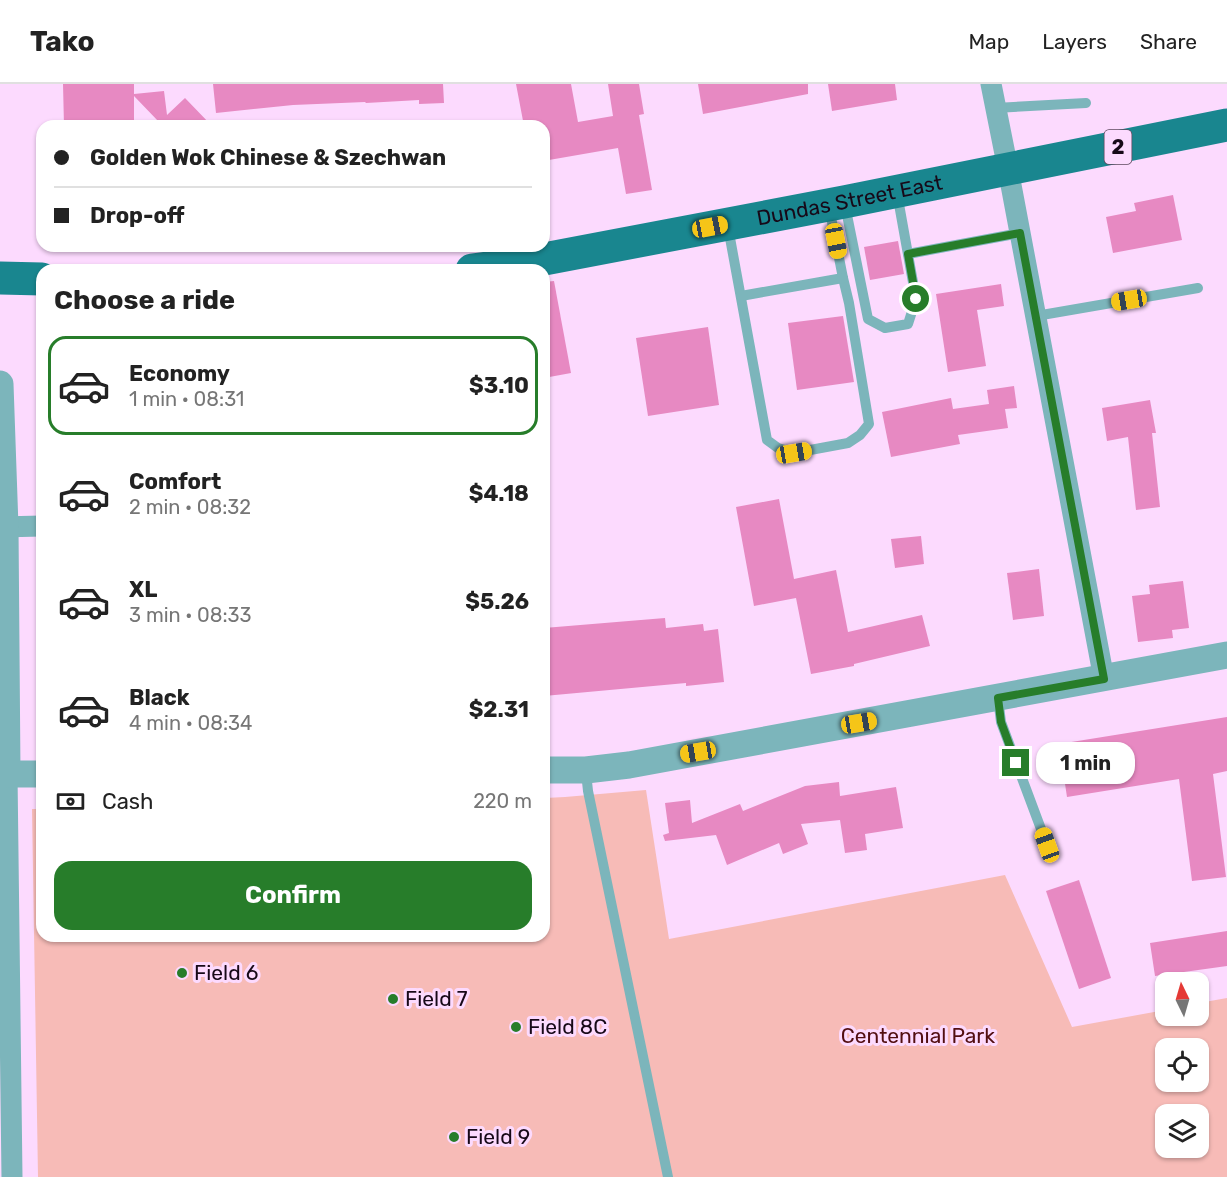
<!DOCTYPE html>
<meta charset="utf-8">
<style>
:root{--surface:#fff;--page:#f6f6f6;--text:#222;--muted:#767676;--line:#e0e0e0;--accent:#277d2a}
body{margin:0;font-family:Rubik,sans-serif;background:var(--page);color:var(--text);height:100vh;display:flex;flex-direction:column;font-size:22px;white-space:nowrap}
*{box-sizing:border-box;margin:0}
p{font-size:20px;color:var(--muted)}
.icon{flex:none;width:33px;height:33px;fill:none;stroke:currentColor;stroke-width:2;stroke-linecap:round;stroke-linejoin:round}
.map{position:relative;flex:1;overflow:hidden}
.side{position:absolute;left:36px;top:180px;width:514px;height:678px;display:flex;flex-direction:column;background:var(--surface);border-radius:18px;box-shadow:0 2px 4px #0004}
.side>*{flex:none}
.guide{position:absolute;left:36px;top:36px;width:514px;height:132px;border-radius:18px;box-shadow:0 2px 4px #0004;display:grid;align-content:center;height:132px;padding:0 18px;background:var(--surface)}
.needle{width:39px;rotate:355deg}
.buttons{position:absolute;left:1155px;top:888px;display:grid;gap:12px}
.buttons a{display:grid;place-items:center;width:54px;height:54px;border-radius:12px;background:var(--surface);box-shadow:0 2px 4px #0004;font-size:30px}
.end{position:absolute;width:27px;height:27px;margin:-14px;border:8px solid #277d2a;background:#fff;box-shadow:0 0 0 3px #fff}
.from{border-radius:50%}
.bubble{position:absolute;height:42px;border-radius:18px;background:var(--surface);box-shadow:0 2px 4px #0004;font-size:20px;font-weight:700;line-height:42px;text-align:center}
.car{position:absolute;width:18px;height:36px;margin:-18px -9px;border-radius:8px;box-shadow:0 0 4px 2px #0007;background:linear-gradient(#f5c518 24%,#345 0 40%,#f5c518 0 76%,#345 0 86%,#f5c518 0)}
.guide b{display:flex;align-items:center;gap:21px;height:57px;font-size:22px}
.guide b+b{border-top:2px solid var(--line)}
.guide i{width:15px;height:15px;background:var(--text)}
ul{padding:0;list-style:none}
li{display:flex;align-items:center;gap:18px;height:99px;margin:0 12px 9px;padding:0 6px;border:3px solid transparent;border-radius:18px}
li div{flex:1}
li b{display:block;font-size:22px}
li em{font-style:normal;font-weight:700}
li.on{border-color:var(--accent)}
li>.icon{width:54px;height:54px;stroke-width:1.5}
h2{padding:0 18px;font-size:27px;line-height:72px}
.pay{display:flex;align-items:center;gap:15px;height:66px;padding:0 18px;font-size:22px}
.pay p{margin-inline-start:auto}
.button{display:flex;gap:12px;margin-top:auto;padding:12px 18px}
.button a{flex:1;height:69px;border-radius:18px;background:var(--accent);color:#fff;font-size:24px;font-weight:700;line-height:69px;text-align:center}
header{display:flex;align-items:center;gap:36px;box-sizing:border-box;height:84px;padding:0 30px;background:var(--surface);border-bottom:2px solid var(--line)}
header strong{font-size:28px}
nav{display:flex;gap:33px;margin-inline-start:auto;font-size:21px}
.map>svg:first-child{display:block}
</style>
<header>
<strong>Tako</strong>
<nav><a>Map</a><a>Layers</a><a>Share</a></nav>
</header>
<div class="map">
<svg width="1227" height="1093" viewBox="0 0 1227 1093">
<rect width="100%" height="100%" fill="#fcdafe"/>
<!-- green -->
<path fill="#f7bbb7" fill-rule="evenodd" d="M646,706L669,855L1005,791L1072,943L1165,926L1166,932H1198L1199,919L1227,914V1093H38L32,725H42V852H544L545,714L565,713ZM1166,964H1198V998H1166ZM1166,1030H1198V1064H1166Z"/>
<!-- building -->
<g fill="#e789c2">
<path d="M63,0H134V10L164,7L167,31L185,14L212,42H156L159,38L134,12V42H64Z"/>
<path d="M213,0H443L444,19L419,20V16L366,19L365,18L293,21L216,29Z"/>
<path d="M516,0H571L578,38L613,32L608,0H639L644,30L639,31L652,106L626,110L618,64L549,76L548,69L544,70V42H524Z"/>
<path d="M698,0H808V10L703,30Z"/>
<path d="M828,0H895L897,16L832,27Z"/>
<path d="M1173,111L1182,156L1113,169L1106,133L1136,127L1134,119Z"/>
<path d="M898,157L904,190L870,196L864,163Z"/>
<path d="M554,197L571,289L544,294V198Z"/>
<path d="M1001,200L1004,222L977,226L986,282L948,288L936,210Z"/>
<path d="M843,232L854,298L797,306L788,239Z"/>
<path d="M708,243L719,321L648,332L636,254Z"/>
<path d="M1014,302L1017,324L1005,325L1008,344L958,351L960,360L891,373L882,328L951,314L953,325L989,320L987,306Z"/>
<path d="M1150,316L1156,349H1152L1160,423L1136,426L1128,353L1107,357L1102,324Z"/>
<path d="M779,415L794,495L836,486L848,548L922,531L930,562L854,580V582L811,590L796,514L754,522L736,423Z"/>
<path d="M921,452L924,480L895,484L891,455Z"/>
<path d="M1039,485L1044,532L1013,536L1007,489Z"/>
<path d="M1183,497L1189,544L1172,546L1173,554L1138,558L1132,512L1150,510L1149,501Z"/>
<path d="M665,534L666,544L703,540L704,547L718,545L724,598L686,602V599L544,612V544Z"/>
<path d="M1227,633V687L1213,690L1226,793L1192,797L1179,695L1067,713L1059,660Z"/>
<path d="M839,698L840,712L896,703L903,744L865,750L867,766L845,769L840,736L801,740L808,760L783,770L779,759L727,781L716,751L665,757L663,751L669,749L665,719L690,716L692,739L740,720L743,727L805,702Z"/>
<path d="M1079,796L1111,894L1079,905L1046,807Z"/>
<path d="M1227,847V882L1155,892L1150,859Z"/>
</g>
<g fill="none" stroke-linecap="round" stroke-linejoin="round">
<!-- service -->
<g stroke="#7cb5bb" stroke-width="10">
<path d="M995,24L1086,19"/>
<path d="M845,121L868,235L885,244L908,240L916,215L897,109"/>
<path d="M728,143L767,356L778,364L794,369L848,359L860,351L869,340L849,219L843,194L829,123"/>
<path d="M908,170L1020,149"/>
<path d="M741,212L843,194"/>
<path d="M1036,232L1198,204"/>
<path d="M998,614L1001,638L1047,761"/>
<path d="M586,688L588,707L668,1093"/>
</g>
<!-- minor -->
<g stroke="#7cb5bb" stroke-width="21">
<path d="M991,0L1008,85L1104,595"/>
<path d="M0,443L42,442"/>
<path d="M7,690L12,1093"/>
</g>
<!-- tertiary -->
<g stroke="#7cb5bb" stroke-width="27">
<path d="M0,300L5,443L7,690"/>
<path d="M544,686H586L629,681L1227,571"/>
<path d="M0,690H42"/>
</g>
<!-- primary -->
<g stroke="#19868f" stroke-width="33">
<path id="s1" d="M472,186L518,180L844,118L1227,41"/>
<path d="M0,194L42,195"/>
</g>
</g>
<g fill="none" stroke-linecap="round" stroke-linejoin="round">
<!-- route -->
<path stroke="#277d2a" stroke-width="8" d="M916,215L908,170L1020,149L1104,595L998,614L1001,638L1016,679"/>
</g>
<!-- markers -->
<g fill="#277d2a" stroke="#fcdafe" stroke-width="2">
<circle cx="182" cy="889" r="6"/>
<circle cx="393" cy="915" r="6"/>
<circle cx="516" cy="943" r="6"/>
<circle cx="454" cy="1053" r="6"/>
</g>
<g text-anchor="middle" stroke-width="6" stroke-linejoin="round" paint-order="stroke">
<!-- shield labels -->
<rect fill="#fcdafe" stroke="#5c485d" stroke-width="1.5" x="1104.5" y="46" width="27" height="34" rx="4.5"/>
<g font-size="20" font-weight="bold" fill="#170918">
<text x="1118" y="70">2</text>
</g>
<!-- street labels -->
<g font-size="21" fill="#170918" stroke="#fcdafe">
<text dy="7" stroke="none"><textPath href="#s1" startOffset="384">Dundas Street East</textPath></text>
</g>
<!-- poi labels -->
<g font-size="21" fill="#170918" stroke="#fcdafe" text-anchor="start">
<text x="194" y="896">Field 6</text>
<text x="405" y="922">Field 7</text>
<text x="528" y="950">Field 8C</text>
<text x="466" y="1060">Field 9</text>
</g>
<!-- park labels -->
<g font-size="21" fill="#520e11" stroke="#fcdafe">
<text x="918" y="959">Centennial Park</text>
</g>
</g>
</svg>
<div class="buttons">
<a><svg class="needle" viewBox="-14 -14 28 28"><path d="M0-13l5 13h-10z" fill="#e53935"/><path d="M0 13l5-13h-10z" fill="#767676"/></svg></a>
<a><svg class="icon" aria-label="locate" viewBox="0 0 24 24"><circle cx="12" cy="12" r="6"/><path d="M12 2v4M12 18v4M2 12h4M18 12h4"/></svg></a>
<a><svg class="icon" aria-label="layers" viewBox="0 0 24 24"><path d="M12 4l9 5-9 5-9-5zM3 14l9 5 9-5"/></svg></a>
</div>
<i class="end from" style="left:916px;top:215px"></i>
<i class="end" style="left:1016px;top:679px"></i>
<div class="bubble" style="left:1036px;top:658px;width:99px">1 min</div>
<i class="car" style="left:710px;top:143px;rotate:79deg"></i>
<i class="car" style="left:836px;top:157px;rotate:169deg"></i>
<i class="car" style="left:1129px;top:216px;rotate:260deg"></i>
<i class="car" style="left:794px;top:369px;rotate:80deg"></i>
<i class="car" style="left:859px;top:639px;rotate:80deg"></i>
<i class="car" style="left:698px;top:668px;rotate:260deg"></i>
<i class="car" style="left:1047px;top:761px;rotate:340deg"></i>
<div class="guide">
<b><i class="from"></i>Golden Wok Chinese &amp; Szechwan</b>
<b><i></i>Drop-off</b>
</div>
<section class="side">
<h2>Choose a ride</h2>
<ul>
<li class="on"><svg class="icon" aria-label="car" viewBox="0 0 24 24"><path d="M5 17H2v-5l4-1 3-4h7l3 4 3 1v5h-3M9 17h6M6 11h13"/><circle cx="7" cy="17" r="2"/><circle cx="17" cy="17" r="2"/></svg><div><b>Economy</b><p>1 min · 08:31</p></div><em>$3.10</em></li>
<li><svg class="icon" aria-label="car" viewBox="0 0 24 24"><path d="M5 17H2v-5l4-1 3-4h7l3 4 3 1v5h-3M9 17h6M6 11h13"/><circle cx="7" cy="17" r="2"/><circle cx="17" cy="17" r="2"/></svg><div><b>Comfort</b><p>2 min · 08:32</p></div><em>$4.18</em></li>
<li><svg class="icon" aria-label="car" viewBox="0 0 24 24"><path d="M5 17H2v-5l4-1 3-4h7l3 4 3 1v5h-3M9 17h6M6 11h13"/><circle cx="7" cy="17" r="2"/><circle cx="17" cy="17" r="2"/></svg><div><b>XL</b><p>3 min · 08:33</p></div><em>$5.26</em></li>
<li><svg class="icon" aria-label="car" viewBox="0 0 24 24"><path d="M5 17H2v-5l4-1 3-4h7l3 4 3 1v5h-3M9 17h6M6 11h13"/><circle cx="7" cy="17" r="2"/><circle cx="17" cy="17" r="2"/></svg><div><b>Black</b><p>4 min · 08:34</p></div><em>$2.31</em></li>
</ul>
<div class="pay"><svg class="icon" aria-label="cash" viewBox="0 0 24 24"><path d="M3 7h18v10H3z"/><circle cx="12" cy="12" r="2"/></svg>Cash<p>220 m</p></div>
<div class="button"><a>Confirm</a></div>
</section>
</div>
